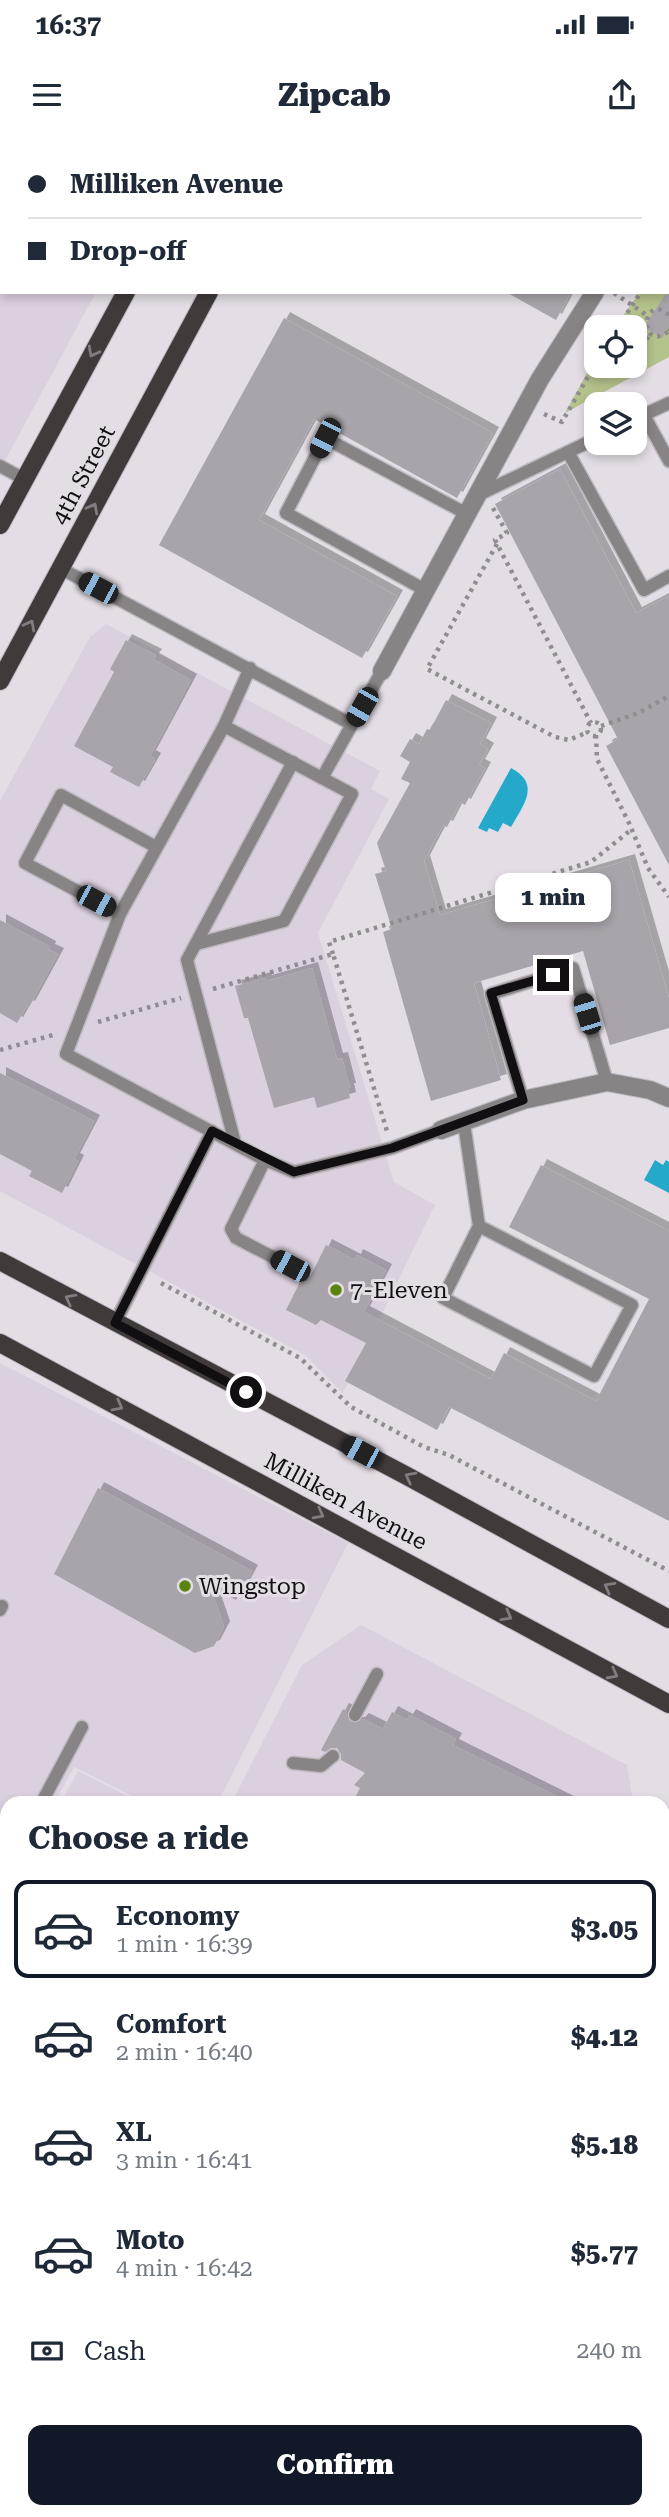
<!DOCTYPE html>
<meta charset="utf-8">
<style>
:root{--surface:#fff;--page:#f2f2f3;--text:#1f2937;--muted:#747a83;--line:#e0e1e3;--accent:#111827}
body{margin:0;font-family:"Roboto Serif",serif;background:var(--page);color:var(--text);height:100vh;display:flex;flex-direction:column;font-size:26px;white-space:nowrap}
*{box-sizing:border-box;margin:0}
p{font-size:23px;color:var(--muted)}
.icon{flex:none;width:38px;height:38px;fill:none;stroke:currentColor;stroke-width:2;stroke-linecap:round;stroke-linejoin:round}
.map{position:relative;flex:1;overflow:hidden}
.drawer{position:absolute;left:0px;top:1656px;width:670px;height:723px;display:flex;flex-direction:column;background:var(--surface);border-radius:21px 21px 0 0;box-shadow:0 4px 10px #0003}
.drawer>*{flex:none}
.guide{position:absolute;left:0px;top:0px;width:670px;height:154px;box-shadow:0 4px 10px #0003;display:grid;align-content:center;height:154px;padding:0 28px;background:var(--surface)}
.tools{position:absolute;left:584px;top:175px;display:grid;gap:14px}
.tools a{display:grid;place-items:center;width:63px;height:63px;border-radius:14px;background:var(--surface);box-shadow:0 4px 10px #0003;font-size:35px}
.end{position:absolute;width:32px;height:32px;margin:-16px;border:9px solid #110f12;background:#fff;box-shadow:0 0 0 4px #fff}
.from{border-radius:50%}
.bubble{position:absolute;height:49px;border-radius:14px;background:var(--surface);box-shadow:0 4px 10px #0003;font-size:23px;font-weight:800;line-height:49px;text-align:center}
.car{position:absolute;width:21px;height:42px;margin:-21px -10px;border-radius:9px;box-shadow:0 0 5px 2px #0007;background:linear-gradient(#222 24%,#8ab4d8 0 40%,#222 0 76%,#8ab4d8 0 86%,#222 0)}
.guide b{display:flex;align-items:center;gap:24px;height:66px;font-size:26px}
.guide b+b{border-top:2px solid var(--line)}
.guide i{width:18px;height:18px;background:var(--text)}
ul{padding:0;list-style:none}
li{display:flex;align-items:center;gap:21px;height:98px;margin:0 14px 10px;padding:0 14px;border:4px solid transparent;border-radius:14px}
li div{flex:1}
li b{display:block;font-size:26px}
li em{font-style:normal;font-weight:800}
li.on{border-color:var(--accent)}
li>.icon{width:63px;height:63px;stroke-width:1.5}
h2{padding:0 28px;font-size:32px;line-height:84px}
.pay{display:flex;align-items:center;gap:18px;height:77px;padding:0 28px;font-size:26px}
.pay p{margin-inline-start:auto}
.button{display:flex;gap:14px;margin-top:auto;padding:14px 28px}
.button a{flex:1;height:80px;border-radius:14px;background:var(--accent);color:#fff;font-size:28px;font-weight:800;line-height:80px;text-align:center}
.status{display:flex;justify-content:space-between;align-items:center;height:49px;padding:0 35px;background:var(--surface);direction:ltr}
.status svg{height:19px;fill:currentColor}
header{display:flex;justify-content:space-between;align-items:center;height:91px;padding:0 28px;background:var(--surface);font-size:32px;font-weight:800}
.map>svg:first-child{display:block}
</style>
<div class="status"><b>16:37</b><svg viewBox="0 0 49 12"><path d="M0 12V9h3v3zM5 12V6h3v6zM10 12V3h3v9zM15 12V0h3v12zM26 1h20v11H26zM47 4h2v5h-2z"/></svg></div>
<header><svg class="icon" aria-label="menu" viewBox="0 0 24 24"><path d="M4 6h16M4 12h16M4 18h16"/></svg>Zipcab<svg class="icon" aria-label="share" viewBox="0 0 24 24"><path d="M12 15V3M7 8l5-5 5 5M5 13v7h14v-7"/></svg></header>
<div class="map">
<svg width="669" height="2377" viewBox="0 0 669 2377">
<defs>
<filter id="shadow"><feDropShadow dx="6" dy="-6" stdDeviation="0" flood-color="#0004"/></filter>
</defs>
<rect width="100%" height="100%" fill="#e4dde5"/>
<!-- built -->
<g fill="#dbd0de">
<path d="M0,0H179L2,2V152H96L0,330Z"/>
<path d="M106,484L380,631L371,649L389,659L318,793L394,1042L435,1065L343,1253L305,1215L0,1051V661L90,497Z"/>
<path d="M0,1223L348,1403L218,1662H144L74,1627L55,1662H7V1681L0,1678Z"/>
<path d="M361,1485L627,1625L633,1662H232L302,1525Z"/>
<path d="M78,1631L139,1662H61Z"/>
<path d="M0,1688L7,1692V1978L0,1972Z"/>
<path d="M0,2107L7,2113V2244L0,2257Z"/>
<path d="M43,2371H467L479,2377H40Z"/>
</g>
<!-- green -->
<path fill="#b4c28b" d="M669,115V217L565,273L597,215V226H635V187H615L640,152H668Z"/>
<!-- water -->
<g fill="#24a9ca">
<path d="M511,628C541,644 524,664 511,687L503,683L498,692L489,688L487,692L478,688Z"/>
<path d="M655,1020L663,1025L666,1020L669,1022V1053L644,1040Z"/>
</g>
<!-- building -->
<g fill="#a9a4ab" filter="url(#shadow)">
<path d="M669,149V187L662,198L644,187Z"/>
<path d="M506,152H571L556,180Z"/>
<path d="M284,178L493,293L457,358L314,279L259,380L397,456L362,518L159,405Z"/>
<path d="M560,329L636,473L669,456V725L606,606L618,599L495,364Z"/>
<path d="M126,500L156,515L153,519L191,540L150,616L155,619L139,647L110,632L113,627L74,606L114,532L110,529Z"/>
<path d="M446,560L491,583L480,604L488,609L479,625L485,628L465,665L460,662L447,687L443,685L424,721L440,775L629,720L669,858V888L610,905L583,811L474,843L501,940L431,961L383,792L392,789L375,734L386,731L377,703L410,643L401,639L410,622L400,616L410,599L419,604L427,589L430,590Z"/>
<path d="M0,780L50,807L49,810L58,814L29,867L27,866L17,883L0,873Z"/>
<path d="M312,828L337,919L342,918L350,949H348L350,958L317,968L314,957L274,968L248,878H244L235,846L265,838L266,841Z"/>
<path d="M0,933L94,981L74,1019L78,1021L62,1053L29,1036L32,1031L0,1014Z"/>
<path d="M541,1025L669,1091V1381L449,1267L437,1290L345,1241L366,1203L321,1180L316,1185L286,1170L301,1140L307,1143L326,1105L355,1120L357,1115L386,1130L364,1172L491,1239L504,1213L596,1261L649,1159L509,1087Z"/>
<path d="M98,1348L252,1431L236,1460L210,1446L224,1487L214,1506L195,1513L54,1434Z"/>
<path d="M343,1569L347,1571V1579L352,1583H359L363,1579L383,1589L392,1572L407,1580L410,1575L456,1599L453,1605L568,1662H353L360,1648L354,1645L365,1633L341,1620V1614L337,1608H331L325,1612L321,1610Z"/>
</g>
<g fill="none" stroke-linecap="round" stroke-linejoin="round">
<defs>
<g id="service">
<path d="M593,0L597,2"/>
<path d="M495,2L496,0"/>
<path d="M668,39H669"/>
<path d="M644,275L669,321"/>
<path d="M635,279L669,263"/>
<path d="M568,312L644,450L669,436"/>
<path d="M0,326L24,339"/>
<path d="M478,355L597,298"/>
<path d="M60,428L351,584"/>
<path d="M425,450L286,373L325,298L467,374"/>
<path d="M250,528L224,586L120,774L66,914L265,1020L294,1032L392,1008L441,990"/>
<path d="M322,638L382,531"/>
<path d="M120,774L25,723L61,655L156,707"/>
<path d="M196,804L284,781L352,654L224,586"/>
<path d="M523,960L491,854L573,828L607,942"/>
<path d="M464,983L479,1086L632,1165L594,1236L443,1158L479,1086"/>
<path d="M235,1003L187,820L293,622"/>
<path d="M265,1020L231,1089L236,1098L290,1126"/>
<path d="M115,1183L212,991"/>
<path d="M0,1470L2,1466"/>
<path d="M355,1575L377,1534"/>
<path d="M293,1623L321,1626L333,1616"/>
<path d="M42,1662L82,1587"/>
<path d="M0,1712L7,1709"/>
<path d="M332,2371L343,2377"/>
<path d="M81,2377L84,2371"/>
<path d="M502,2377L505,2371"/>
</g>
<g id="minor">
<path d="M668,61L669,60"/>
<path d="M382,531L540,239L595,152"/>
<path d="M441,990L523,960L607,942L650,950L669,958"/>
<path d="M0,2042L7,2048"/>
<path d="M0,2366L7,2352"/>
<path d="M527,2371L538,2377"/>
</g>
<g id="primary">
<path d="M207,2L208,0"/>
<path d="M291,2V0"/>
<path d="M0,385L126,152"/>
<path d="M0,541L209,152"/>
<path d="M0,1121L407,1336L669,1479"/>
<path d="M0,1203L669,1564"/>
</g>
</defs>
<!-- service casing -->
<use href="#service" stroke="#beb8bf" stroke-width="15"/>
<!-- minor casing -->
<use href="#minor" stroke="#beb8bf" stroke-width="20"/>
<!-- primary casing -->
<use href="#primary" stroke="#beb8bf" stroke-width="20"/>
<!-- path -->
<g stroke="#918c92" stroke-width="4.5" stroke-dasharray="3.5 5" stroke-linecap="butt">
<path d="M668,116L669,115"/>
<path d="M614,153L648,176"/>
<path d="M669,175C640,151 639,215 669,191"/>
<path d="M618,187L641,152"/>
<path d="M586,201L597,208"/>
<path d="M635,212L651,194"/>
<path d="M544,274L562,282L597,221"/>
<path d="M493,368L507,393L495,400L591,583"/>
<path d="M497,404L427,529L555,597L569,600L588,592"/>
<circle cx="594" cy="589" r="7"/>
<path d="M601,586L638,573L669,556"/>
<path d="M596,595L597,619L629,683L648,728L669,757"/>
<path d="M333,814L329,802L591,722L632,689"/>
<path d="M213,849L333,814L387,991"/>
<path d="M98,882L181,858"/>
<path d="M0,910L53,895"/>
<path d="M161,1143L300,1218L351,1267L424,1307L449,1315L669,1431"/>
</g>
<!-- service -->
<use href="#service" stroke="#888384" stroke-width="12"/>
<!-- minor -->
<use href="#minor" stroke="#888384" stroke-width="18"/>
<!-- primary -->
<use href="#primary" stroke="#413a3b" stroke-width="18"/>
</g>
<!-- one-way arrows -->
<defs><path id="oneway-chevron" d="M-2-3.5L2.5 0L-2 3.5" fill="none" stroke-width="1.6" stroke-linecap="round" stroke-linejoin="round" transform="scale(1.75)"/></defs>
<g stroke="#827b7f">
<use href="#oneway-chevron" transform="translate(93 212) rotate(118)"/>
<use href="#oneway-chevron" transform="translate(93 368) rotate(-62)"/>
<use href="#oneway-chevron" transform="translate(30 485) rotate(-62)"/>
<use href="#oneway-chevron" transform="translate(70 1159) rotate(-152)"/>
<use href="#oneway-chevron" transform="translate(118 1266) rotate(28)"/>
<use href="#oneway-chevron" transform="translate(410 1337) rotate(-152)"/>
<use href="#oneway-chevron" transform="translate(319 1374) rotate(28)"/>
<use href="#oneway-chevron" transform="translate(609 1447) rotate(-151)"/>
<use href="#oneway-chevron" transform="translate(507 1476) rotate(29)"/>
<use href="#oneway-chevron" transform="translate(613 1534) rotate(28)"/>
</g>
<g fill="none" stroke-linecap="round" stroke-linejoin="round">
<!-- route -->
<path stroke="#110f12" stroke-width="9" d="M246,1252L115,1183L212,991L294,1032L392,1008L523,960L491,853L553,835"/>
</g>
<!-- markers -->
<g fill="#5a840d" stroke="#e4dde5" stroke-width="2.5">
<circle cx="336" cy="1150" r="7"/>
<circle cx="185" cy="1446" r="7"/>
</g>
<g text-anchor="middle" stroke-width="6" stroke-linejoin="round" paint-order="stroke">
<!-- street labels -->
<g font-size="23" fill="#110f12" stroke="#e4dde5">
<text transform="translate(83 335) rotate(-62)" y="8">4th Street</text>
<text transform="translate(346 1361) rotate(28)" y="8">Milliken Avenue</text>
</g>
<!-- poi labels -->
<g font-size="23" fill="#110f12" stroke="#e4dde5" text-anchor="start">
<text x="350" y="1158">7-Eleven</text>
<text x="199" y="1454">Wingstop</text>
</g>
</g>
</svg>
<div class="tools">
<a><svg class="icon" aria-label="locate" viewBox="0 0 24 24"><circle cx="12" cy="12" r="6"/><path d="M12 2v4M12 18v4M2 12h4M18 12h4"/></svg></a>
<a><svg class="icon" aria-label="layers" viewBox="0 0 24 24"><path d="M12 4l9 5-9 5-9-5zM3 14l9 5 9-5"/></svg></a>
</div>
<i class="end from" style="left:246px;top:1252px"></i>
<i class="end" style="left:553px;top:835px"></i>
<div class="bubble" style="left:495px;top:733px;width:116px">1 min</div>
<i class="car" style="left:325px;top:298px;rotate:207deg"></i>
<i class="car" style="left:98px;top:448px;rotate:298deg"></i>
<i class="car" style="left:362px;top:567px;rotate:210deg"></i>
<i class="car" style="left:96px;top:761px;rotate:118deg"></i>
<i class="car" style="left:587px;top:874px;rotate:343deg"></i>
<i class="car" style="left:290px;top:1126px;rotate:298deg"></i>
<i class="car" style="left:361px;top:1312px;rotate:298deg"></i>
<div class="guide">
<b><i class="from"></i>Milliken Avenue</b>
<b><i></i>Drop-off</b>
</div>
<section class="drawer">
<h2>Choose a ride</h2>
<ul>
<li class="on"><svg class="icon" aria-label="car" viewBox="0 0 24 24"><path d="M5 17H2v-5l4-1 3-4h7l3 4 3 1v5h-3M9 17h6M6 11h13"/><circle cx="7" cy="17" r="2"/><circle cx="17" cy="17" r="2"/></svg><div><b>Economy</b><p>1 min · 16:39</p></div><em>$3.05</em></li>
<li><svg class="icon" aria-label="car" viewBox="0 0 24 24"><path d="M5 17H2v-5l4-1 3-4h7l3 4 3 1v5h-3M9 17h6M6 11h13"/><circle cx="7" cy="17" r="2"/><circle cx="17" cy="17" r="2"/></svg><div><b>Comfort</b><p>2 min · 16:40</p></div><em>$4.12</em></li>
<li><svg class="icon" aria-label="car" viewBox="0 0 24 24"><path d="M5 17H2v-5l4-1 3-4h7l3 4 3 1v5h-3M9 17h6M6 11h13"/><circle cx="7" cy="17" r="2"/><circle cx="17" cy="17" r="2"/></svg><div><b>XL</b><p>3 min · 16:41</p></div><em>$5.18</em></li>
<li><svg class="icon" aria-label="car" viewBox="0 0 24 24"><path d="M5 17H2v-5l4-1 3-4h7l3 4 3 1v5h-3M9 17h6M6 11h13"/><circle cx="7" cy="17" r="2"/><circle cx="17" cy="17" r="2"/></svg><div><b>Moto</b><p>4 min · 16:42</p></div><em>$5.77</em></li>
</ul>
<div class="pay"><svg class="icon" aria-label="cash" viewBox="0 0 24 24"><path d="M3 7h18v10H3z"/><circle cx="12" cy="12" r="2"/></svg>Cash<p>240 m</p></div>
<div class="button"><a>Confirm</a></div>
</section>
</div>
